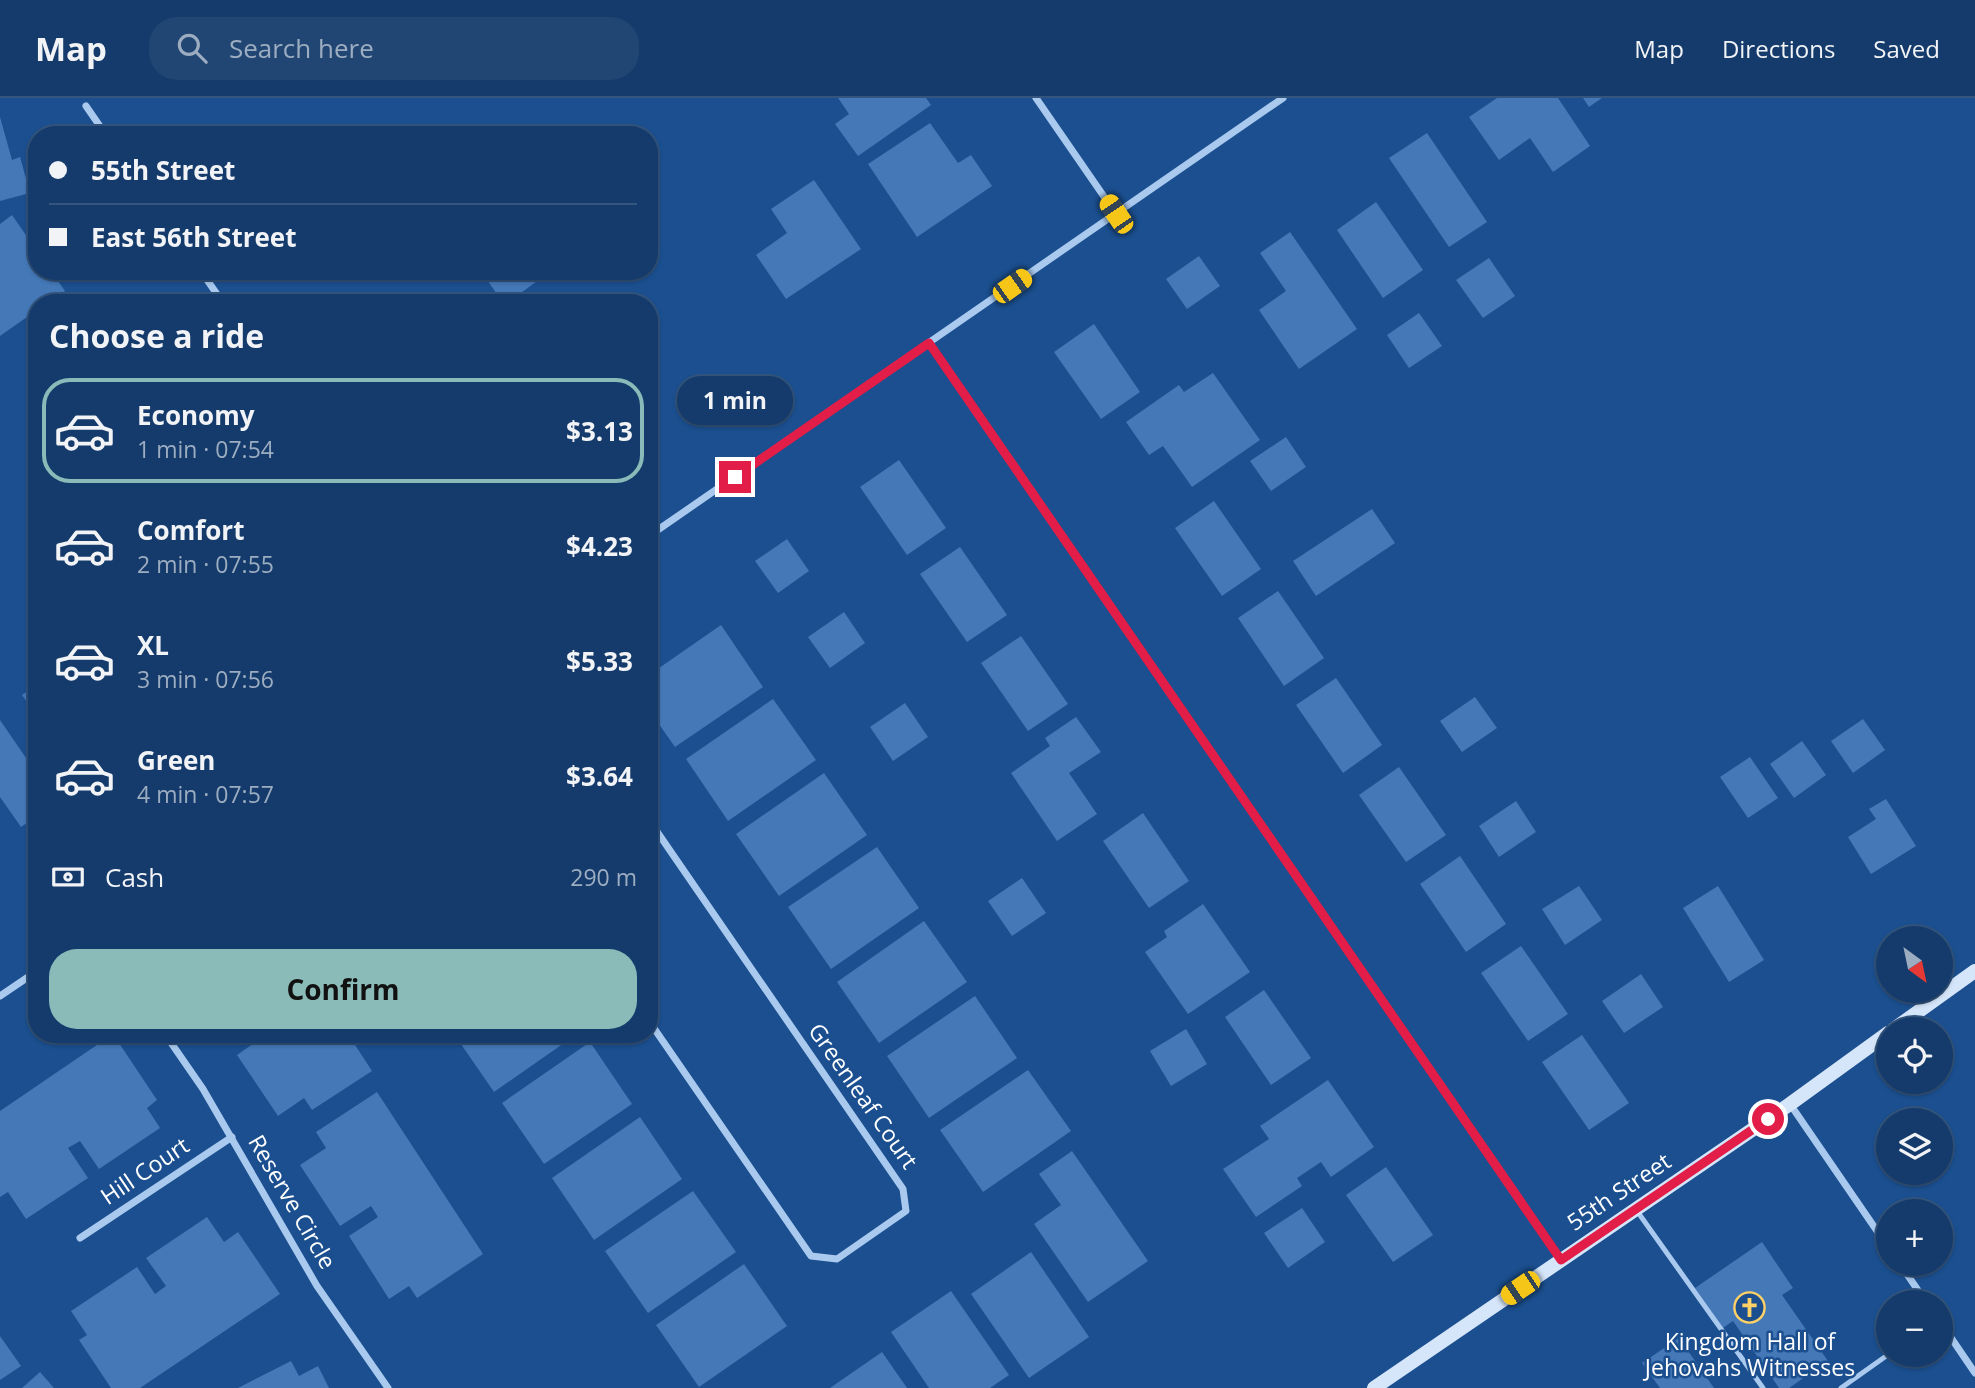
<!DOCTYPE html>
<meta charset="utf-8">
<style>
:root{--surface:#143b6b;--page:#214673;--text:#f1f3f6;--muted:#9dadc1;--line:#33557e;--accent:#8bbbb9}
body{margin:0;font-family:"Open Sans",sans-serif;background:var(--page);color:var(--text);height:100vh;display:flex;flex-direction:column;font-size:26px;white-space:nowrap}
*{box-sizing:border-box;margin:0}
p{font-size:23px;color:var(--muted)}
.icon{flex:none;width:38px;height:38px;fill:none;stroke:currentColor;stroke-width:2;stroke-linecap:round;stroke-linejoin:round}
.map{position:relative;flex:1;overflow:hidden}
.side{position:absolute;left:28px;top:196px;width:630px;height:749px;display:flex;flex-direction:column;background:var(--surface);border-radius:28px;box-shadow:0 2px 5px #0004,0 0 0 2px var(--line)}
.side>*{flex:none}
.banner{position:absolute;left:28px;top:28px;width:630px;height:154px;border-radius:28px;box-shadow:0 2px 5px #0004,0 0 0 2px var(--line);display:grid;align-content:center;height:154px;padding:0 21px;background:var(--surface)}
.needle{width:46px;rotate:147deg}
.controls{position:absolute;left:1876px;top:828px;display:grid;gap:14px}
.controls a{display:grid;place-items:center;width:77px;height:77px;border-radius:50%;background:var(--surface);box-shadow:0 2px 5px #0004,0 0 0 2px var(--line);font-size:35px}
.end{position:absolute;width:32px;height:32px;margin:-16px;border:9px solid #e11d48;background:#fff;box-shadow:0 0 0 4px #fff}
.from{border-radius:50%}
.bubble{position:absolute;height:49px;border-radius:24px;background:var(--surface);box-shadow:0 2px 5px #0004,0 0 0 2px var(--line);font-size:23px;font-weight:700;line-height:49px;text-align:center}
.car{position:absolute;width:21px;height:42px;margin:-21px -10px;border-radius:9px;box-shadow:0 0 5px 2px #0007;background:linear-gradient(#f5c518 24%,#345 0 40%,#f5c518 0 76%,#345 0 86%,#f5c518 0)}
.banner b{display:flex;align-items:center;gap:24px;height:66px;font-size:26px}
.banner b+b{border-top:2px solid var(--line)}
.banner i{width:18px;height:18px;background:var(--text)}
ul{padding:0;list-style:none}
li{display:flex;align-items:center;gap:21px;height:105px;margin:0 14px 10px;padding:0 7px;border:4px solid transparent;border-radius:28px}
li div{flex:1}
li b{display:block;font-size:26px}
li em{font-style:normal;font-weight:700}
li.current{border-color:var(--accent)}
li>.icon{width:63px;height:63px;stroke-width:1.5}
h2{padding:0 21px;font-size:32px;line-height:84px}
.pay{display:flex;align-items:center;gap:18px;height:77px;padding:0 21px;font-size:26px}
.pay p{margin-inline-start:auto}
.primary-button{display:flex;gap:14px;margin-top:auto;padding:14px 21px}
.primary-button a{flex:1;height:80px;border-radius:28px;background:var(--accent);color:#111;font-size:28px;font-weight:700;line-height:80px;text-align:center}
header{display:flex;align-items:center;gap:42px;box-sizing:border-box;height:98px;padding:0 35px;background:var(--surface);border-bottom:2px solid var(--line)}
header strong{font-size:33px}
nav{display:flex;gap:38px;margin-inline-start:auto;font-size:24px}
.search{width:490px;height:63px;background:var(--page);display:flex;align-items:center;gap:18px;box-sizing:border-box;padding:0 24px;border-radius:28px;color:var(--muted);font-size:26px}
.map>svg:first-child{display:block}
</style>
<header>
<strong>Map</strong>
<div class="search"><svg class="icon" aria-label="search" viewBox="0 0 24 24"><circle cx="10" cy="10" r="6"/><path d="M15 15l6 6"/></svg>Search here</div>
<nav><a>Map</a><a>Directions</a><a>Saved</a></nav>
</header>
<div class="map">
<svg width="1975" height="1290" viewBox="0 0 1975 1290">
<rect width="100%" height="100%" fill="#1b4f8f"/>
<!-- building -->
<g fill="#4478b7">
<path d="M838,0H926L931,7L858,58L835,26L849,16Z"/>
<path d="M1497,0H1558L1590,48L1553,74L1530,40L1499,62L1469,19Z"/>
<path d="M1583,0H1602L1589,9Z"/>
<path d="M0,19L12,62L20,59L30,95L0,103Z"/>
<path d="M930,25L958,65L971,57L992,88L917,139L868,66Z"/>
<path d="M1427,35L1487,124L1449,149L1389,60Z"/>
<path d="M814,82L861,151L786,201L756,157L787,135L771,111Z"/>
<path d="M1376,104L1423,172L1383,200L1337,132Z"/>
<path d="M12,117L37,153V173H51L65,193L47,205H37V212L0,238V126Z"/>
<path d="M1290,134L1357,231L1299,271L1259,212L1286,193L1260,155Z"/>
<path d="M1199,158L1220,188L1187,211L1166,181Z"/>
<path d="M1489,160L1515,198L1483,220L1456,182Z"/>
<path d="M481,173H535L540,181L507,205H503Z"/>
<path d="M1419,215L1442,248L1409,270L1387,237Z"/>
<path d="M1094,226L1140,294L1101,321L1054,254Z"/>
<path d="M1213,275L1260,342L1192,389L1163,348L1149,357L1126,324L1179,287L1184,294Z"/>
<path d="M1286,339L1306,369L1271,393L1250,363Z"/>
<path d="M899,362L946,430L907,457L860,389Z"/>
<path d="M1214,403L1261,471L1222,498L1175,430Z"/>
<path d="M1372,411L1395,445L1316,498L1293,463Z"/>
<path d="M787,441L809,473L778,495L755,463Z"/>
<path d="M960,449L1007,517L967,544L920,476Z"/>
<path d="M37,488V511L26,496Z"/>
<path d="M1278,493L1324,560L1284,588L1238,520Z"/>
<path d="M844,514L865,545L830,570L808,539Z"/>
<path d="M721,527L763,589L675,649L649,612V577Z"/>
<path d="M1021,538L1068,606L1028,633L981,565Z"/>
<path d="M1336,580L1382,647L1343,675L1296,607Z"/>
<path d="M37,587V618L22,597Z"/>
<path d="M1475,599L1497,630L1462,654L1440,623Z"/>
<path d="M773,601L816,662L728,723L686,661Z"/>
<path d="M905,605L928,639L893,663L870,629Z"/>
<path d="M1076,619L1101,654L1069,675L1097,716L1057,743L1011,675L1050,648L1045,640Z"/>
<path d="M1863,621L1885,652L1853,675L1831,643Z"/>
<path d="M0,622L37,676V718L21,729L0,699Z"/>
<path d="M1802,643L1826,677L1794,700L1770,666Z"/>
<path d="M1750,659L1778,700L1748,720L1720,679Z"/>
<path d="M1399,669L1446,737L1406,764L1359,697Z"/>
<path d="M824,675L867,737L779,798L736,736Z"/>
<path d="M1886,701L1916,748L1871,776L1848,739L1876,721L1869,711Z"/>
<path d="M1516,703L1536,734L1499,759L1479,728Z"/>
<path d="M1143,715L1189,783L1149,810L1103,743Z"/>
<path d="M877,749L919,810L831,871L788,809Z"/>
<path d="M1460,758L1506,826L1466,854L1420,786Z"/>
<path d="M1022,780L1046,815L1012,838L988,803Z"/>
<path d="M1579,788L1602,822L1565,847L1542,811Z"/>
<path d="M1718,788L1764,862L1729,884L1683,810Z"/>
<path d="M1203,806L1250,874L1188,916L1145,854L1167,839L1164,833Z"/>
<path d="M924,823L967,884L879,945L837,884Z"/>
<path d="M1521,848L1568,916L1528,943L1481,875Z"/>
<path d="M1641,876L1663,909L1624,935L1602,903Z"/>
<path d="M1264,892L1311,960L1271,987L1225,919Z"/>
<path d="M975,898L1017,960L929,1020L887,958Z"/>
<path d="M1186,931L1207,966L1171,988L1150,953Z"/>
<path d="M113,936L157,1002L147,1010L160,1030L99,1071L80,1043L68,1050L88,1080L26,1121L8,1094L0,1099V1013Z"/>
<path d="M222,936H243L229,946Z"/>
<path d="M261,936H348L372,973L312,1012L304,1000L278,1018L237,957L263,939Z"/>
<path d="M454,936H577L494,994Z"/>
<path d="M1582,937L1629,1005L1589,1032L1542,964Z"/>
<path d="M590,944L632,1006L544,1066L502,1005Z"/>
<path d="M1028,972L1071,1033L983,1094L940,1032Z"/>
<path d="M1328,982L1374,1049L1331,1079L1321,1064L1297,1080L1302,1088L1256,1119L1223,1071L1269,1041L1260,1028Z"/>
<path d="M377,994L483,1156L417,1200L409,1188L389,1201L349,1138L378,1119L371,1108L340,1128L300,1067L326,1050L316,1034Z"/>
<path d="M640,1019L682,1081L594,1142L552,1080Z"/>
<path d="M1072,1053L1148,1163L1088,1204L1034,1126L1061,1107L1039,1076Z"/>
<path d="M1386,1069L1433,1137L1393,1164L1346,1097Z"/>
<path d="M693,1093L736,1154L648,1215L605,1153Z"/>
<path d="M1302,1110L1325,1144L1288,1170L1264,1135Z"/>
<path d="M207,1119L224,1144L238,1134L280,1196L140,1290H111L79,1242L87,1237L71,1213L137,1169L155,1196L166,1188L146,1160Z"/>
<path d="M1762,1144L1793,1190L1782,1197L1828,1263L1789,1290H1779L1733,1223L1723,1230L1695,1190Z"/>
<path d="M1031,1154L1089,1239L1029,1280L971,1196Z"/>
<path d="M744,1166L787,1228L699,1289L656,1227Z"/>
<path d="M951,1193L1009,1277L990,1290H929L891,1234Z"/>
<path d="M0,1238L21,1268L0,1282Z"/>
<path d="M1679,1240L1714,1290H1660L1642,1265Z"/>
<path d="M882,1254L907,1290H830Z"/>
<path d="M291,1263L299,1278L318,1268L329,1290H238Z"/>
<path d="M40,1274L54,1290H22Z"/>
</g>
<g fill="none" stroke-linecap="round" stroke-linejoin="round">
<!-- lane -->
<g stroke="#a9c9ee" stroke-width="5">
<path d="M1637,1113L1763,1290"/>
<path d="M1841,1290L1889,1256"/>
</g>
<!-- street -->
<g stroke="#a9c9ee" stroke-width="7">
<path d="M1036,0L1116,116"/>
<path d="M86,8L106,37"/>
<path d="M201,173L223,205"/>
<path d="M929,245L1561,1162"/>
<path d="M649,438L1283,0"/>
<path d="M649,722L903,1091L906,1113L837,1161L811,1158L649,923"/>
<path d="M0,898L37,873"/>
<path d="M165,936L203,991L317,1188L388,1290"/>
<path d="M1790,1006L1888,1149"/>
<path d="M80,1140L232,1039"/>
<path d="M1900,1166L1926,1204"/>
<path d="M1941,1225L1975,1275"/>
</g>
<!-- secondary -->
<g stroke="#d6e6fa" stroke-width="14">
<path d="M1894,931L1975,873"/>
<path d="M1374,1290L1790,1006L1888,935"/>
</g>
</g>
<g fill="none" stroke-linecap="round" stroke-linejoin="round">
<!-- route -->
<path stroke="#e11d48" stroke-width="9" d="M735,379L929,245L1561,1162L1768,1021"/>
</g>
<!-- icons -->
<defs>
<symbol id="church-ring" viewBox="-11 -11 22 22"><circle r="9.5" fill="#1b4f8f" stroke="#ffd166" stroke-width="1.5"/><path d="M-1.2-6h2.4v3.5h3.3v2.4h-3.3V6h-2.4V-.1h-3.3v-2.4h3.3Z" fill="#ffd166"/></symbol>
</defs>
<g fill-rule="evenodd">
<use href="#church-ring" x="1732" y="1192" width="35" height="35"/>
</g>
<g text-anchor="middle" stroke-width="5" stroke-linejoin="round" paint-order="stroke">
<!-- street labels -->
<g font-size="23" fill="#fff" stroke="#1b4f8f">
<text transform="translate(863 998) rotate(55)" y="8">Greenleaf Court</text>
<text transform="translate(145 1073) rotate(-34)" y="8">Hill Court</text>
<text transform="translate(1619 1094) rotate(-34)" y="8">55th Street</text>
<text transform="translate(292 1104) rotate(60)" y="8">Reserve Circle</text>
</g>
<!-- poi labels -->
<g font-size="23" fill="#fff" stroke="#1b4f8f">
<text x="1750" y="1252">Kingdom Hall of<tspan x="1750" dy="26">Jehovahs Witnesses</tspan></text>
</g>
</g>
</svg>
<div class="controls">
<a><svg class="needle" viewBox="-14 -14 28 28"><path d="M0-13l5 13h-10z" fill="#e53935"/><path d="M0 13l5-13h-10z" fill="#9dadc1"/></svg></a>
<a><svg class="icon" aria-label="locate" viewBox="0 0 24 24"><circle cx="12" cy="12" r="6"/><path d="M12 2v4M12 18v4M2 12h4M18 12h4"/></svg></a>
<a><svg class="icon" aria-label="layers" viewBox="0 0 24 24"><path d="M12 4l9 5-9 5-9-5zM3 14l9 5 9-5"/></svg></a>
<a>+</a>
<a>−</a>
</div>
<i class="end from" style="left:1768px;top:1021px"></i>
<i class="end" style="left:735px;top:379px"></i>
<div class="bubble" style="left:677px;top:278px;width:116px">1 min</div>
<i class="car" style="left:1116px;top:116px;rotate:326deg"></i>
<i class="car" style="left:1012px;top:188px;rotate:55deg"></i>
<i class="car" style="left:1520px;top:1190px;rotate:236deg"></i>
<div class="banner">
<b><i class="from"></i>55th Street</b>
<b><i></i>East 56th Street</b>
</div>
<section class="side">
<h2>Choose a ride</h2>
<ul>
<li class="current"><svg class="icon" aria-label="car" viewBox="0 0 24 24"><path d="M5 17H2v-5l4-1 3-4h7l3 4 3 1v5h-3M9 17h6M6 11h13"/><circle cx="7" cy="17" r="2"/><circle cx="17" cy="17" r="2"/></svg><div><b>Economy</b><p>1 min · 07:54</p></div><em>$3.13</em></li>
<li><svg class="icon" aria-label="car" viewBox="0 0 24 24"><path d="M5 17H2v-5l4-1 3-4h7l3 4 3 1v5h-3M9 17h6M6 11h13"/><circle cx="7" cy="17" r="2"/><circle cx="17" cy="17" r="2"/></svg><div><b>Comfort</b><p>2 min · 07:55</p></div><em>$4.23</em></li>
<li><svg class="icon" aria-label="car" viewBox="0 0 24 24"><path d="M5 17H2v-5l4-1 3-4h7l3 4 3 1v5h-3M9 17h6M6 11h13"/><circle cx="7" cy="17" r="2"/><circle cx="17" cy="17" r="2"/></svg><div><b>XL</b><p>3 min · 07:56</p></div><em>$5.33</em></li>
<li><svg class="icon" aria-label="car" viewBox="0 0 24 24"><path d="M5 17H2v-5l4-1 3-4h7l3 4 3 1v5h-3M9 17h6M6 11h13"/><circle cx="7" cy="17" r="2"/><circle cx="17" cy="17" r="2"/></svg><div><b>Green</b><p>4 min · 07:57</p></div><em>$3.64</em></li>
</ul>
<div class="pay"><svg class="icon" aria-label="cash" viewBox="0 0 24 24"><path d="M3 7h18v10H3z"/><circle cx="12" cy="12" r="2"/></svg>Cash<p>290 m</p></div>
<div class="primary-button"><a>Confirm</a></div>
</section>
</div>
